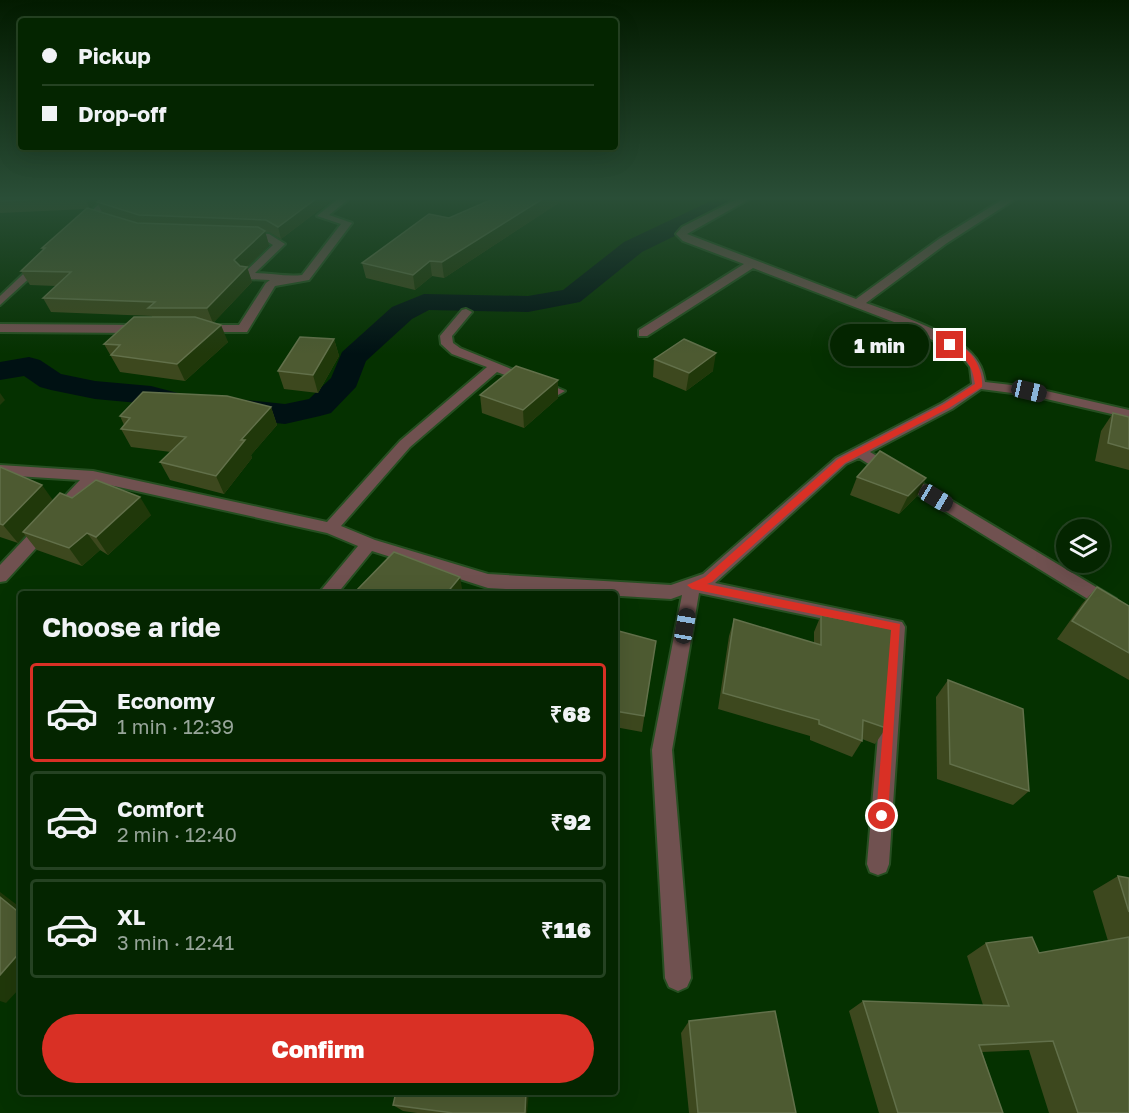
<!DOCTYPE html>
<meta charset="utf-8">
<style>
:root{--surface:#042500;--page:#0d2d0a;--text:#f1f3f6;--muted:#97a599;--line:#254222;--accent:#d93025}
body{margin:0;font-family:"Golos Text",sans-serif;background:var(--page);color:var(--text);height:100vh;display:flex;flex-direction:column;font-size:22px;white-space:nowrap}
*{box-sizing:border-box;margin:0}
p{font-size:20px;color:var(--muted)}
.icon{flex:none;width:33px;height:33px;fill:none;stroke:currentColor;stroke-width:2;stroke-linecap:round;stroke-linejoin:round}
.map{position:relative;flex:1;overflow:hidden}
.details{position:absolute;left:18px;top:591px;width:600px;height:504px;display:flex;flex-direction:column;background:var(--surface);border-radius:6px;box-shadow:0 6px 24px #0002,0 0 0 2px var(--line)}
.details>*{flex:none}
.top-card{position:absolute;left:18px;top:18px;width:600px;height:132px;border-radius:6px;box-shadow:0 6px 24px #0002,0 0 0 2px var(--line);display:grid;align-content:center;height:132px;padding:0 24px;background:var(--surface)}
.tools{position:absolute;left:1056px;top:519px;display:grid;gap:12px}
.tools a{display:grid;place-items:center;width:54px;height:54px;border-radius:50%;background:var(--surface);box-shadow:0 6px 24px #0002,0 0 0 2px var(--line);font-size:30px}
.end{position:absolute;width:27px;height:27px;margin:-14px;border:8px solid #d93025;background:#fff;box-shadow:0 0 0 3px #fff}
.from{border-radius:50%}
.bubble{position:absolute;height:42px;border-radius:21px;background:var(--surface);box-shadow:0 6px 24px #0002,0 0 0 2px var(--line);font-size:20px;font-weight:800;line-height:42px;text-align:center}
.car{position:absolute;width:18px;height:36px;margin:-18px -9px;border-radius:8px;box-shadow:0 0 4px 2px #0007;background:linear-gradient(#222 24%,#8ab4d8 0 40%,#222 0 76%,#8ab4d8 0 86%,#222 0)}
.top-card b{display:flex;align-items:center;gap:21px;height:57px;font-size:22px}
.top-card b+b{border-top:2px solid var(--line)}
.top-card i{width:15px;height:15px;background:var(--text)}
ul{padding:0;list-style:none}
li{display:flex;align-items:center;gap:18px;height:99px;margin:0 12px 9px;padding:0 12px;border:3px solid var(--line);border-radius:6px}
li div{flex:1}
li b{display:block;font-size:22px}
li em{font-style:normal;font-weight:800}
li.active{border-color:var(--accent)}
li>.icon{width:54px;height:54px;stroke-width:1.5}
h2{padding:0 24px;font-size:27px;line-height:72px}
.action{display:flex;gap:12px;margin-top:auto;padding:12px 24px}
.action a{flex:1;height:69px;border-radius:36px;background:var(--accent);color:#fff;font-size:24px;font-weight:800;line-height:69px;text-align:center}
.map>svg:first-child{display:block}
</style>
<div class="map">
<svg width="1129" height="1113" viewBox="0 0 1129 1113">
<rect width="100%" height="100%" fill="#053100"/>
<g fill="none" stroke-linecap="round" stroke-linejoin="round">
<!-- canal -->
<path fill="#001113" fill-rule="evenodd" d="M717,198H745L742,203L642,252L580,302L528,312L429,310L412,319L366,361L356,387L331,413L320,416L285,424L216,417L200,419L149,404L95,399L51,390L40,387L24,376L0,380V362L29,357L40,360L61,374L95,381L151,386L201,399L216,397L285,404L309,399L331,378L342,352L392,307L424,294L528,296L563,290L624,242Z"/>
<defs>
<g id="minor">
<path d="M105,198H115L84,228H78V224Z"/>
<path d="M339,198H350L329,215L352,223L309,280L275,286L247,332H196V326L200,325H239L266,283L270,280L246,279L241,276L273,245L263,239L242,237V233L269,234L285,244L255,273C271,273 287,277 302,275L341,224L317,216Z"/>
<path d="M739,198H751L687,234L856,299L939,239L1005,198H1017L947,243L866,303C894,313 951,332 971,353C980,362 983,370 985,382L1029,387L1129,410V418L1029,395L981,389L952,409L870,452L1116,599L1119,604L1116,609H1104L859,458L846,464L715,583L902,622L905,627L889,864L886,872L878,875L870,872L867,864L887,632L699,593L672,750L691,978L687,987L678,991L669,987L665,978L652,750L682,595L671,599L488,588L372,551L337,594H318L358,546L327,533L96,482L6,581L0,582V565L80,480L0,475V465L93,471L327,522L400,441L487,367L452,354L441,344L440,336L462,310L466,309L472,312L452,336L453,343L460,348L565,391L558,395L553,394L497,372L410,447L341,526L375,540L488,574L671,585L703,574L836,458L942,403L972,384L970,367L962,357L915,330L753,268L647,336H639V330L744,264L683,241L676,234L682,227Z"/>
<path d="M38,260L47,262L0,305V296Z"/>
<path d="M0,324L142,325L148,329L142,333L0,332Z"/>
</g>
</defs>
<!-- minor casing -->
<use href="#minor" stroke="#264f21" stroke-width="4"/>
<!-- minor -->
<use href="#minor" fill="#705150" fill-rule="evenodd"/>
</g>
<!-- wall -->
<g fill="#3d481e" fill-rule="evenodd">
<path d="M0,198H335L281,239L269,232H265L269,245L247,267L252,282L213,323L228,342L185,381L120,372L104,344L152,317V316L51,312L43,298L56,286L30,285L21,271L43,250L42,248L86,209L0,213ZM97,202L102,212L90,209Z"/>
<path d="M495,198H560V202L444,278L432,276L415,290L366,278L362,263Z"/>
<path d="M334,339L339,356L318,393L284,389L278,371Z"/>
<path d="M654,359L713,371L686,391L653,377Z"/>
<path d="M558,380V398L524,428L482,413L480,395Z"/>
<path d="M271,407L277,425L251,455L252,458L224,494L170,480L160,462L171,452L131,447L121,429L124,425L120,416Z"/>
<path d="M1113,413L1129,417V470L1095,461L1101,431Z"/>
<path d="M0,467L53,501L72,498L151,515L108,555L100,550L82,566L37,550L25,535L18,543L0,537Z"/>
<path d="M857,477L926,478L917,496L899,514L850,495Z"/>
<path d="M1097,587L1129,606V680L1057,639L1082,604Z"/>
<path d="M821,615L886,728L875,744L862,739V741L852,757L810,740V736L718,709L729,636L734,619L814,643V632Z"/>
<path d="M615,630L656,641L642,732L615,727Z"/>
<path d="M948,680L1029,791L1013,805L937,779L936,697Z"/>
<path d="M1118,876L1129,878V1113H1049L1029,1050L982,1052L1003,1113H879L849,1011L863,1001L983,1005L967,956L986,943L1039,953L1108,941L1093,891Z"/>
<path d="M689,1021L796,1113H689L681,1033Z"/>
<path d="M393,1105L527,1113H417L403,1111Z"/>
</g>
<!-- shaded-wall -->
<g fill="#20380a">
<path d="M85,198H102L90,209Z"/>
<path d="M317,198H335L281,239L278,227Z"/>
<path d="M544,198H560V202L444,278L442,262Z"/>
<path d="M265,231L269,245L239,274L234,260Z"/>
<path d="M430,261L432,276L415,290L413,275Z"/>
<path d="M247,267L252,282L213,323L207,308Z"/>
<path d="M221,325L228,342L185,381L177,364Z"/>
<path d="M334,339L339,356L318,393L313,375Z"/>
<path d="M716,353L713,371L686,391L689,373Z"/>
<path d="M558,380V398L524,428L523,410Z"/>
<path d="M0,393L5,400L0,405Z"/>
<path d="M271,407L277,425L251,455L252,458L224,494L216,476L241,440Z"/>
<path d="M926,478L917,496L899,514L908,496Z"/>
<path d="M42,485L55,503L23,532L25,535L18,543L3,525Z"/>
<path d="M140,497L151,515L108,555L96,537Z"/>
<path d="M87,533L100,550L82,566L69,548Z"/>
<path d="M460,577L463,594H446Z"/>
<path d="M0,892L21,908V914L0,897Z"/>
<path d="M21,951V987L6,1003L0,1001V975Z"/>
<path d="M526,1092H529L527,1113H525Z"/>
</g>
<!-- building -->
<g fill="#4d5a31" stroke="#62704a" stroke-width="1.5">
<path d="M0,198H68L0,201Z"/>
<path d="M101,198H317L278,227L266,220L139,215L97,202Z"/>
<path d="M495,198H544L442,262L430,261L413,275L362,263L429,214L449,218Z"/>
<path d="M87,208L137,223L258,227L265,231L234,260L240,266L247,267L207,308H148L155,302L43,298L71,272L21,271L45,248H42Z"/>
<path d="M134,317H195L221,325L177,364L111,355L120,345L104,344Z"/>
<path d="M300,337L334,339L313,375L278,371Z"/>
<path d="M684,339L716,353L689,373L654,359Z"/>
<path d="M516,366L558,380L523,410L480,395Z"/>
<path d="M143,392L227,396L271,407L241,440H245L216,476L160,462L186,437L121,429L130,418L120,416Z"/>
<path d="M1113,413L1129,417V449L1108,443Z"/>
<path d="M880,451L926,478L908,496L857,477Z"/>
<path d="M0,467L42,485L3,525L0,524Z"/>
<path d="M96,480L140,497L96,537L87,533L69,548L23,532L60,493L72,498Z"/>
<path d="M394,552L460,577L446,594H353Z"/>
<path d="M1097,587L1129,606V653L1072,621Z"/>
<path d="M821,615L893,629L886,728L863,720L862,741L819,724V720L723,693L734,619L821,645Z"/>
<path d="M615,630L656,641L644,716L615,711Z"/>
<path d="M948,680L1023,709L1029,791L950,764Z"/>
<path d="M1118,876L1129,878V912Z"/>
<path d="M0,897L21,914V951L0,975Z"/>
<path d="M1032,937L1039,953L1129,937V1113H1078L1053,1041L979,1045L1003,1113H898L863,1001L1009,1006L986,943Z"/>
<path d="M775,1011L796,1113H698L689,1021Z"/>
<path d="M396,1092H526L525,1113H453L393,1105Z"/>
</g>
<!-- sky -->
<linearGradient id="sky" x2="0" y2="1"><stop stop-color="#031b00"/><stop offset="0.56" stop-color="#2a4e37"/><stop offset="1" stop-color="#2a4e37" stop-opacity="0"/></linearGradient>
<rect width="1129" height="354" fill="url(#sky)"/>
<!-- route -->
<path fill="#d93025" d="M948,343C969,343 984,368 982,387L949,408L845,463L712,582L707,584L900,624L888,816L882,823L876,816L891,630L692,589L687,585L705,577L838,459L944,404L975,384C972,364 966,357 948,347Z"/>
</svg>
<div class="tools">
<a><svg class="icon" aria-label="layers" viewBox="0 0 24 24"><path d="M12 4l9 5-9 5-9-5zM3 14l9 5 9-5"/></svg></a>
</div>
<i class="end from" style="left:882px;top:816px"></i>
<i class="end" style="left:950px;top:345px"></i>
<div class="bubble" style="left:830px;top:324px;width:99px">1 min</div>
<i class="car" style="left:1029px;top:391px;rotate:103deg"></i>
<i class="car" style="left:936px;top:498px;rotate:121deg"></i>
<i class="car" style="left:685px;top:626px;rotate:10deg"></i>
<div class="top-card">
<b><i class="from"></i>Pickup</b>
<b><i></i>Drop-off</b>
</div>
<section class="details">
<h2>Choose a ride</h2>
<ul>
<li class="active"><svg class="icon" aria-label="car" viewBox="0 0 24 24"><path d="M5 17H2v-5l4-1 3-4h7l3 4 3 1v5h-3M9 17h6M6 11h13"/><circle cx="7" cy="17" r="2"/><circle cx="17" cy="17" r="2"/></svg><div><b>Economy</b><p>1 min · 12:39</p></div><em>₹68</em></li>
<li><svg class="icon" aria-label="car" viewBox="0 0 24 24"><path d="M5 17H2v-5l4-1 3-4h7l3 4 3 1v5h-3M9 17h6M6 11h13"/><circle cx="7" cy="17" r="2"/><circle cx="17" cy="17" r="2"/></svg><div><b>Comfort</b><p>2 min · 12:40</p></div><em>₹92</em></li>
<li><svg class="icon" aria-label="car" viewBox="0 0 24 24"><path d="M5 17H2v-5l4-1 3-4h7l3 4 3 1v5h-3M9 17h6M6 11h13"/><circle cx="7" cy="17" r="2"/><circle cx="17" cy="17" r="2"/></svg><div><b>XL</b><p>3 min · 12:41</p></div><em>₹116</em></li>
</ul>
<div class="action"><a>Confirm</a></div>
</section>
</div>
